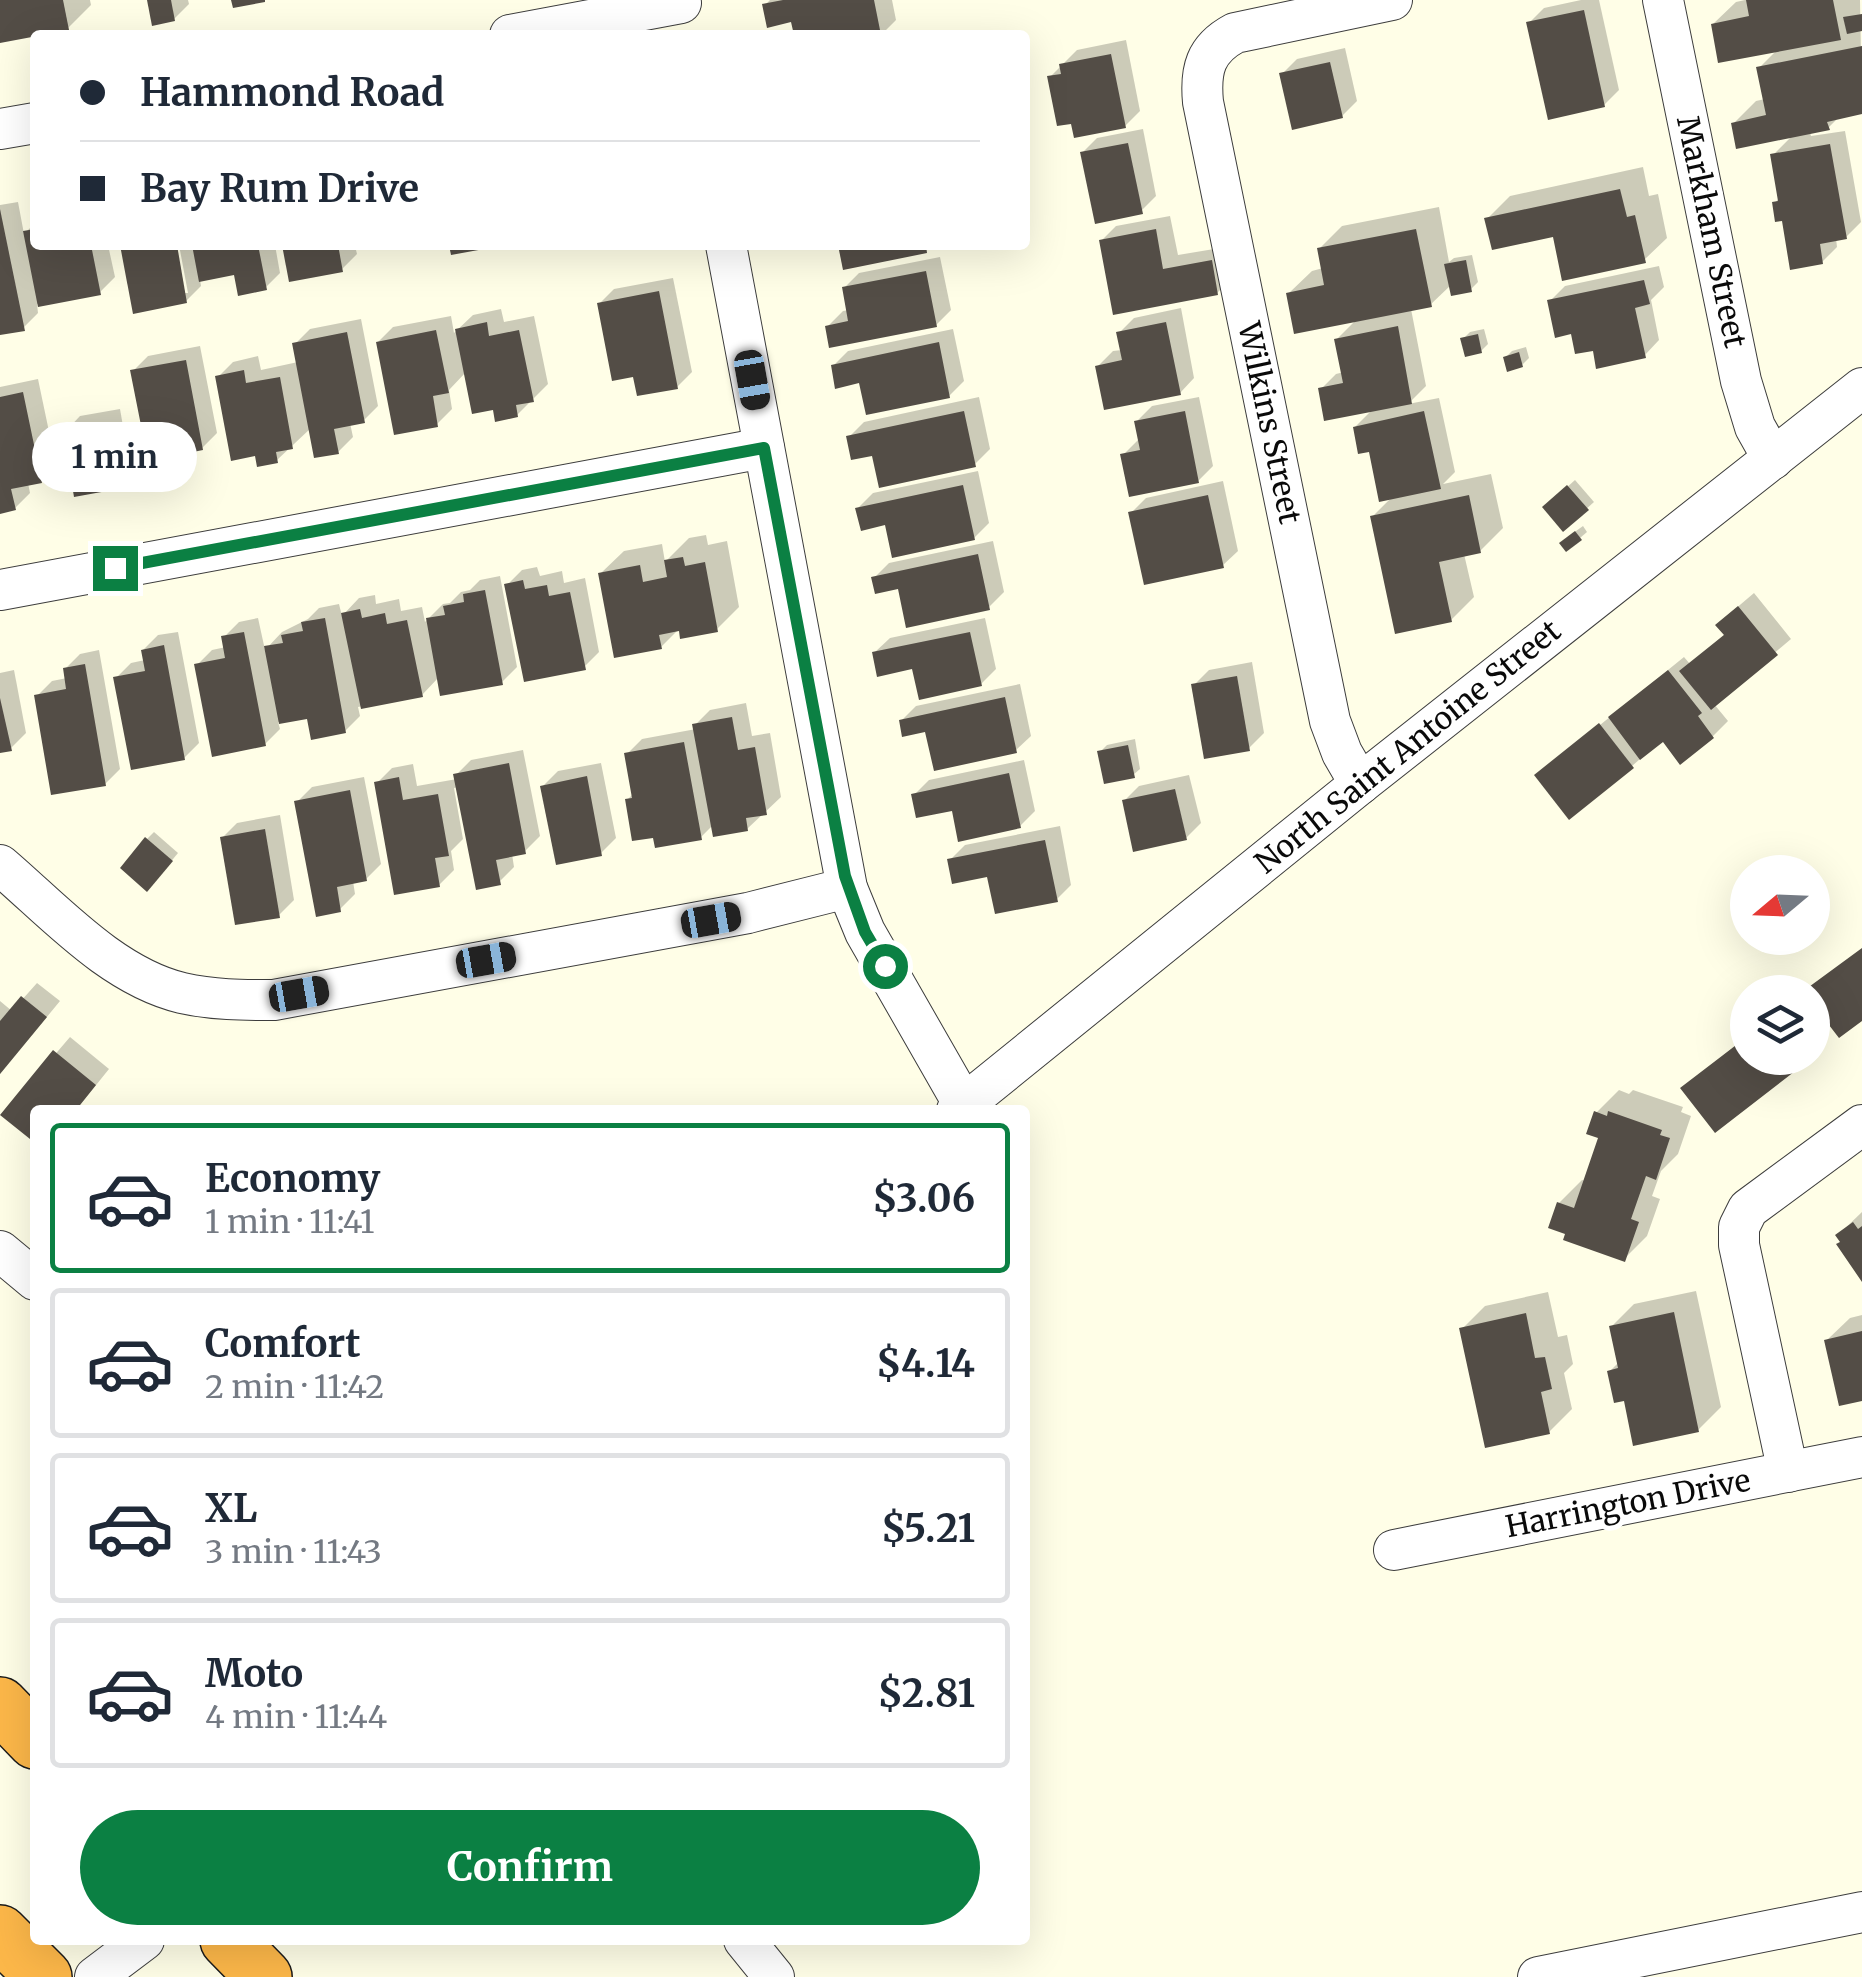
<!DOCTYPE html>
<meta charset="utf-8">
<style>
:root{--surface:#fff;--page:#f6f6f7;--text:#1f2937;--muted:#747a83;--line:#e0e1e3;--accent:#0b8043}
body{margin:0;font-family:Merriweather,serif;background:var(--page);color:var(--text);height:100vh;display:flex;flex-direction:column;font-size:38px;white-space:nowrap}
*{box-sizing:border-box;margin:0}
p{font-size:32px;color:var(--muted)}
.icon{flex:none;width:55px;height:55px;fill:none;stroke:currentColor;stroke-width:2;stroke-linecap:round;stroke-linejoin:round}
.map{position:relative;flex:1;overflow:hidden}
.sheet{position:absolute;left:30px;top:1105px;width:1000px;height:840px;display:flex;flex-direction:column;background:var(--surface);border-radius:10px;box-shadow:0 10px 40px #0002}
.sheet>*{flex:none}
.top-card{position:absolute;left:30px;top:30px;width:1000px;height:220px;border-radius:10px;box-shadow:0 10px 40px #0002;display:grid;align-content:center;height:220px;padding:0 50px;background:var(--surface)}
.needle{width:65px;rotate:251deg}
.fabs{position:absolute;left:1730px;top:855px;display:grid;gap:20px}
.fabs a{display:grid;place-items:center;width:100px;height:100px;border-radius:50%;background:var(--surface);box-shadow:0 10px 40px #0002;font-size:50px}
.end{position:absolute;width:45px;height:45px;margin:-22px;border:12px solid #0b8043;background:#fff;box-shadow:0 0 0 5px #fff}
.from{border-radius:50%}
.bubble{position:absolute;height:70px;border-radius:35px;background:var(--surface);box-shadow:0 10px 40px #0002;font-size:32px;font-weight:700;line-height:70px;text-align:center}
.car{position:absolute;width:30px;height:60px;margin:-30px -15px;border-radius:12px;box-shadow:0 0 8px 2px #0007;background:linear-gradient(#222 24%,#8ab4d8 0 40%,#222 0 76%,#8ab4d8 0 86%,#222 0)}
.top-card b{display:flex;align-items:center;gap:35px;height:95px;font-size:38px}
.top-card b+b{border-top:2px solid var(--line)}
.top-card i{width:25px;height:25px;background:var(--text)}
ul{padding:18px 0 0;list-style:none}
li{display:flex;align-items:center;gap:30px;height:150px;margin:0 20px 15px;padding:0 30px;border:5px solid var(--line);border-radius:10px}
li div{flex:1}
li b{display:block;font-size:38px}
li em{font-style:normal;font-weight:700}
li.on{border-color:var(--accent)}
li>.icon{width:90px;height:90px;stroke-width:1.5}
.cta{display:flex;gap:20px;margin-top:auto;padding:20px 50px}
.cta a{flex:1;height:115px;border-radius:60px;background:var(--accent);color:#fff;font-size:40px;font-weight:700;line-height:115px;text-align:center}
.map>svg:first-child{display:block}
</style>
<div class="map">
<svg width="1862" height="1977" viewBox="0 0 1862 1977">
<rect width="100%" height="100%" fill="#fffee7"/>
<!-- shadow -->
<g fill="#0003">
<path d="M0,0H90L91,5L68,28L0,40Z"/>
<path d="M149,0H188L189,4L174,19Z"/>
<path d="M770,0H892L896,20L881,35H796L793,19L765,5Z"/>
<path d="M1581,0H1599L1619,90L1604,105L1529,23L1544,8Z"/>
<path d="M1745,0H1860L1862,112L1840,116L1828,128L1810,132L1811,136L1845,131L1861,222L1846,237L1836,238L1837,247L1822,262L1775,203L1780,197L1773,155L1793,135L1733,124L1756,101L1765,99L1759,68L1777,50L1713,24L1736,2Z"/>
<path d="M1126,40L1140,111L1125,126L1050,77L1077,50Z"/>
<path d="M1345,48L1357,101L1342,116L1282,74L1297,59Z"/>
<path d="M1143,129L1156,196L1141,211L1082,153L1097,138Z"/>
<path d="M1643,167L1649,196L1658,194L1667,238L1644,260L1487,219L1510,196Z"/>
<path d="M18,202L24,234L35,223V245H108L115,277L100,292L37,304L38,313L23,328L0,333V205Z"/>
<path d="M1439,207L1449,262L1454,258L1472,255L1478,282L1471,289L1451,285L1430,305L1411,309L1426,386L1408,404L1439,398L1455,472L1443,484L1491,474L1503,528L1480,551L1464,554L1474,597L1451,620L1373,516L1393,496L1371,449L1355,427L1374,408L1321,389L1336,374L1344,372L1337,339L1357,319L1289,293L1312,271L1323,268L1320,248L1342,226Z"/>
<path d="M1170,216L1178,255L1226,247L1232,278L1217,293L1115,312L1101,241L1116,226Z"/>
<path d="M123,245H174L183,293H188L179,245H275L280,273L265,288L236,272L200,279L201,286L186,301Z"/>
<path d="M284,245H360L355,246L357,254L342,269Z"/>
<path d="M940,257L951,310L936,325L828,326L843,311L849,310L844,288L859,273Z"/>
<path d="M1659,266L1664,287L1651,300L1659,340L1644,356L1595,348L1573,331L1550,301L1565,286Z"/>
<path d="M673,278L692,372L677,387L634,374L599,304L614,289Z"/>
<path d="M1181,308L1194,378L1180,393L1098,366L1113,351L1122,350L1119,333L1134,318Z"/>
<path d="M501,309L504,322L534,316L548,384L517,415L495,407L466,372L449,390L452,409L437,424L378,342L393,327L451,316L454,333L473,315Z"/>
<path d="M361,319L378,406L363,421L350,423L353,437L338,452L311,428L277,460L218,377L233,362L258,356L261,370L298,362L295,344L310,329Z"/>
<path d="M953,329L964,381L949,396L861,380L833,366L848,351Z"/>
<path d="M1484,329L1488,344L1481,351L1463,339L1470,332Z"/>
<path d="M200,346L217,433L202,448L189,450L191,464L176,479L133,371L148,356Z"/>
<path d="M1526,347L1529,358L1522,365L1505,358L1512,351Z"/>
<path d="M38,379L56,465L41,480L28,483L30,493L15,508L0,511V387Z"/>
<path d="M979,397L990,449L975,464L874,453L849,437L864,422Z"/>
<path d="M1199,397L1213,466L1198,481L1123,455L1138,440L1137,421L1152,406Z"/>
<path d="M120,409L131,472L116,487L65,432L80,416Z"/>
<path d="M978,471L989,523L974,538L887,522L858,508L873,493Z"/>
<path d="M1575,480L1594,502L1564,529L1545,507Z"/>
<path d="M1223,481L1238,551L1222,566L1131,513L1146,498Z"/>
<path d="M1583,526L1587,532L1580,538L1569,536Z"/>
<path d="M706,535L708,545L727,541L739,607L716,630L681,627L661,647L601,573L624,551L662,544L665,562L689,538Z"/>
<path d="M993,541L1004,592L989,607L874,578L889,563Z"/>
<path d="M537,567L540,576L562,571L564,583L585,578L599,652L584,667L507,585L522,570Z"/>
<path d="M500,576L517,667L502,682L439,677L422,695L358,707L360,716L345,731L309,717L278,722L280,729L265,744L197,665L212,650L226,647L224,637L239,622L258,618L265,650L282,632L308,619L319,608L339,604L342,616L359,598L375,595L376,604L399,599L401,611L422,607L425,622L443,604L450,603L461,592L470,590L480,580Z"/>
<path d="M1754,593L1791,639L1714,704L1728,721L1713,736L1681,761L1663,739L1632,766L1537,776L1684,657L1690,664L1726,633L1734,610Z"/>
<path d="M985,618L996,669L981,684L874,653L890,638Z"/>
<path d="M178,632L199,743L184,758L116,678L131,663L145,660L143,650L158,635Z"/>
<path d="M99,650L120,769L105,784L37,696L52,681L67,678L65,669L80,654Z"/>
<path d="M1252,662L1264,733L1249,748L1194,685L1209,670Z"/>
<path d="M14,670L26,733L11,748L0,751V673Z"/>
<path d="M1020,684L1031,736L1016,750L901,721L916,706Z"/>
<path d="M746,703L752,736L770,733L781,797L747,829L713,825L701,837L655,835L627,800L634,793L627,754L642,739L696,729L695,725L710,710Z"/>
<path d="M1135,739L1140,769L1133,775L1100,752L1107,745Z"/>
<path d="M523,750L540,836L525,851L512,854L514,867L499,882L458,787L454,788L463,839L451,851L454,870L439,885L377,783L392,768L413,764L417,786L457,779L456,775L471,760Z"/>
<path d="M1024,760L1035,811L1020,826L914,795L929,780Z"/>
<path d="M601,763L616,838L601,853L543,786L558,771Z"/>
<path d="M1189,775L1201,823L1186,838L1124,801L1139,786Z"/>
<path d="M364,777L381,864L366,879L353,881L355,894L340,909L297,802L312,787Z"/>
<path d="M280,815L294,900L279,915L222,838L237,823Z"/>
<path d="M1060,826L1071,885L1056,900L950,860L965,845Z"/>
<path d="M154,832L178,853L154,882L147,839Z"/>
<path d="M37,983L60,1001L0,1074V1001L12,1011Z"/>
<path d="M1812,1025L1825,1041L1812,1053Z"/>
<path d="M1748,1035V1058H1808L1716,1130L1684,1088Z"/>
<path d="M70,1037L109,1069L76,1110H35V1140L4,1114Z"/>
<path d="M1619,1090L1629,1094L1633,1090L1683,1107L1681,1112L1691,1116L1678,1154L1661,1171L1652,1196L1660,1199L1647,1236L1624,1259L1559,1203L1582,1180L1586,1181L1601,1137L1596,1113Z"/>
<path d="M1862,1212V1277L1838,1235Z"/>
<path d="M1696,1291L1721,1407L1698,1430L1625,1398L1610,1371L1619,1362L1611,1327L1634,1304Z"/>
<path d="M1548,1292L1558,1337L1567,1335L1573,1364L1564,1373L1572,1409L1549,1432L1462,1329L1485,1306Z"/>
<path d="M1862,1315V1398L1827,1340L1850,1318Z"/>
</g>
<!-- building -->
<g fill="#534d46">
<path d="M0,0H63L69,30L0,43Z"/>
<path d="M147,0H171L175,21L152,26Z"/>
<path d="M231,0H265V2L233,8Z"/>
<path d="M783,0H874L881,35H794L791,22L767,28L762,4Z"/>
<path d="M1746,0H1833L1841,40L1718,63L1711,24L1749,16Z"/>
<path d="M1584,10L1605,107L1548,120L1526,22Z"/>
<path d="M1862,14V31L1847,34L1843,17Z"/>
<path d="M1862,46V114L1827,122L1830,130L1736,149L1731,123L1766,115L1756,67Z"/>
<path d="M1111,54L1126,128L1074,138L1071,124L1057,126L1047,76L1061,74L1059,64Z"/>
<path d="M1330,62L1343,118L1292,130L1279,73Z"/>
<path d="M1128,143L1143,214L1095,224L1080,152Z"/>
<path d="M1830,144L1847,239L1820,244L1823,264L1790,270L1782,221L1775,222L1772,202L1778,201L1770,154Z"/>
<path d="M1620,189L1627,217L1635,215L1646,263L1562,281L1553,237L1492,250L1484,218Z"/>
<path d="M0,209L25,331L0,335Z"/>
<path d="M35,229V245H91L101,295L38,307L23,231Z"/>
<path d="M1156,229L1163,269L1212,260L1218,295L1113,315L1099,240Z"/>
<path d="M1416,229L1432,307L1294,334L1286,293L1324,285L1317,248Z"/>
<path d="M120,245H177L187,303L133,314Z"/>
<path d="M192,245H258L267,290L238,296L234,275L199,282Z"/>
<path d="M282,245H338L343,272L289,282Z"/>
<path d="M449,245H495V247L451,255Z"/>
<path d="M838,245H926L927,253L843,270Z"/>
<path d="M1466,260L1472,292L1451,296L1444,264Z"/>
<path d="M926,271L937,327L829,348L825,326L848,321L842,287Z"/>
<path d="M1644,280L1650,304L1635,308L1646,358L1596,369L1593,351L1575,354L1571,334L1555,338L1547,300Z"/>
<path d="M659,291L678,389L637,396L633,377L612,381L597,303Z"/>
<path d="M487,322L489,336L519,330L534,402L516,405L518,417L495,422L493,410L472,414L455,329Z"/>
<path d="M1166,322L1181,395L1104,410L1095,366L1122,360L1116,332Z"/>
<path d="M1398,326L1412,404L1324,421L1318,388L1343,383L1334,339Z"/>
<path d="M436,330L449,393L433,396L438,427L394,435L376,342Z"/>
<path d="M347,332L365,423L334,429L339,454L314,458L292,343Z"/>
<path d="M1478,334L1482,353L1465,357L1460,338Z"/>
<path d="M939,342L950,398L866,415L859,383L835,389L831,365Z"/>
<path d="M1519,352L1523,367L1507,372L1503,357Z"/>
<path d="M186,360L203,450L173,456L178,481L153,486L130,370Z"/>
<path d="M244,370L246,383L280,377L293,449L276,452L278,463L257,467L255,456L231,461L215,376Z"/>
<path d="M23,392L42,483L11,489L16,510L0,514V397Z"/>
<path d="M964,411L976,467L879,488L872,456L851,460L846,436Z"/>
<path d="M1185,411L1199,483L1129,497L1120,454L1140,450L1134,421Z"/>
<path d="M1424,411L1441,489L1379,502L1369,452L1358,454L1353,427Z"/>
<path d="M106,423L118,489L74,497L63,431Z"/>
<path d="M963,485L975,540L892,558L885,525L861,531L855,508Z"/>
<path d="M1567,485L1589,510L1563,532L1542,507Z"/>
<path d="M1208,495L1224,568L1144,585L1128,512Z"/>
<path d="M1469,495L1481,553L1439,562L1452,622L1395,634L1370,516Z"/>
<path d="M1575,531L1582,540L1566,552L1559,543Z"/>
<path d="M978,554L990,610L906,628L898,589L875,594L871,577Z"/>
<path d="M683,557L685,566L705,562L718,632L680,639L679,631L659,635L662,649L614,658L598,573L640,565L643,582L667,577L664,560Z"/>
<path d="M523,580L525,589L547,585L549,596L570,592L586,670L524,682L504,584Z"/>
<path d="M485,590L503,685L440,696L426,618L445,615L443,606L464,602L463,594Z"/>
<path d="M1738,606L1778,655L1711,710L1679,671L1724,635L1715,625Z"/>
<path d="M360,609L362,618L385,613L387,624L407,620L423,697L361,709L341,613Z"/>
<path d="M325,618L346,733L311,740L307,719L279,724L264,646L283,643L281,635L303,631L301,622Z"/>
<path d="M244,632L266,746L212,757L194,664L225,658L221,636Z"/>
<path d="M970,632L982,686L919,700L912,669L877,677L872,652Z"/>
<path d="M164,645L185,760L131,770L113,677L145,671L141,650Z"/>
<path d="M85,664L106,786L51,795L34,695L66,689L63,668Z"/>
<path d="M1668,670L1702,713L1698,716L1714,738L1680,765L1663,742L1640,760L1608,717Z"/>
<path d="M1237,676L1250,751L1204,759L1191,684Z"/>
<path d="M1005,697L1017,753L934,771L925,732L902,737L899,720Z"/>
<path d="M0,698L12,751L0,753Z"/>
<path d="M732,717L738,750L755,747L767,815L746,818L748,831L713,837L692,724Z"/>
<path d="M1599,723L1634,768L1569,820L1534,775Z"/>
<path d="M684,742L702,840L655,848L653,838L632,841L625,799L632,798L624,753Z"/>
<path d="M1128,745L1135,778L1104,784L1097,751Z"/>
<path d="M509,763L526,854L496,860L501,885L476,890L453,774Z"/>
<path d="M1009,773L1021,828L958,842L952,811L916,818L911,794Z"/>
<path d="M587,776L602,856L556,865L540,786Z"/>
<path d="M399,777L403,800L438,794L449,856L435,858L440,887L394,895L374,782Z"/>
<path d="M1175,789L1187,840L1133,852L1122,800Z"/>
<path d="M350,790L367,881L337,887L341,912L316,917L294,801Z"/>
<path d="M265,829L280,918L235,925L220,837Z"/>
<path d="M145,837L173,861L147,892L120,868Z"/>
<path d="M1045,840L1058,902L995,914L987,877L952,884L947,859Z"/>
<path d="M1862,948V1021L1839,1038L1812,1003V992H1802Z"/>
<path d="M21,996L47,1017L0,1074V1021Z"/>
<path d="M1748,1036V1058H1812L1715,1133L1680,1088Z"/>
<path d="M53,1050L96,1085L76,1110H35V1143L0,1115Z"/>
<path d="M1594,1111L1607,1116L1608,1111L1662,1130L1660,1135L1670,1138L1656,1180L1646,1176L1631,1219L1639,1222L1625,1262L1563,1240L1565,1234L1548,1228L1557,1202L1574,1208L1598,1138L1586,1134Z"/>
<path d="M1853,1222L1858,1229L1862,1226V1282L1836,1244L1840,1242L1835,1235Z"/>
<path d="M1674,1312L1699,1432L1633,1446L1624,1401L1614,1403L1607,1371L1618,1368L1609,1326Z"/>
<path d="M1526,1313L1535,1358L1545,1357L1552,1389L1541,1392L1550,1434L1485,1448L1459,1328Z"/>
<path d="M1862,1331V1401L1839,1406L1824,1340Z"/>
</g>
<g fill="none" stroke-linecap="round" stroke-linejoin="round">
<defs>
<g id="minor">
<path d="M1663,0L1741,381L1755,427L1773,459"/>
<path d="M510,35L681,3"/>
<path d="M0,129L35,123"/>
<path d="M726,245L847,888L865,932L964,1105"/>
<path d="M0,590L764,448"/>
<path d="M1360,784L1342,753L1330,721L1203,102C1200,70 1205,49 1235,33L1392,0"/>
<path d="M0,865C53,910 111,976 182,993C213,1000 242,1000 274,1000L748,913L847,888"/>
<path d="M957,1110L1360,784L1862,388"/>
<path d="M0,1251L35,1280"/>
<path d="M1788,1472L1739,1245V1227L1748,1209L1862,1125"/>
<path d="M1394,1550L1862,1457"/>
<path d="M744,1940L774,1977"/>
<path d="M95,1977L144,1940"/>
<path d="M1538,1977L1862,1912"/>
</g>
<g id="highway">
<path d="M0,1705L35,1741"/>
<path d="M0,1933L44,1977"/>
<path d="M228,1940L264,1977"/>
</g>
</defs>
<!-- minor casing -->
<use href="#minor" stroke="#3d3d3d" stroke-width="42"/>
<!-- highway casing -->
<use href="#highway" stroke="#1b1b1b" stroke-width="58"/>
<!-- minor -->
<use href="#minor" stroke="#fff" stroke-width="40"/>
<!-- highway -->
<use href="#highway" stroke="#fcb749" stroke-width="55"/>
</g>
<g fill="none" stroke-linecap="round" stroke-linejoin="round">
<!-- route -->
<path stroke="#0b8043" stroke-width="12" d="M115,568L764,448L845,876L865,932L885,966"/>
</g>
<g text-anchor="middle" stroke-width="10" stroke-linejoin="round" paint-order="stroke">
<!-- street labels -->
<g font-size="30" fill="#0a0a0a" stroke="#fff">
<text transform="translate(1711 232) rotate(78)" y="10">Markham Street</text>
<text transform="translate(1269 423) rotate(78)" y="10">Wilkins Street</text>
<text transform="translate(1408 747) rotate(-39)" y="10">North Saint Antoine Street</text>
<text transform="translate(1628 1504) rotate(-11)" y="10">Harrington Drive</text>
</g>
</g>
</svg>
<div class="fabs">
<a><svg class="needle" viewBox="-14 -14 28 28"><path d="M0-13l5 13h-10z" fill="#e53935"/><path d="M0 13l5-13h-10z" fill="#747a83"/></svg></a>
<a><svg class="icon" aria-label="layers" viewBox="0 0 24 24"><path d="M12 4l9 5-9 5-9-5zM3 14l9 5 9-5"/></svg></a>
</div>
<i class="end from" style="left:885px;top:966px"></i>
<i class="end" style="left:115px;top:568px"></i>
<div class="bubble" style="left:32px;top:422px;width:165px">1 min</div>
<i class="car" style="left:752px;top:380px;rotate:170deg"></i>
<i class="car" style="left:711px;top:920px;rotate:80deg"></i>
<i class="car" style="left:486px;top:960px;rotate:80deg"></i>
<i class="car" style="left:299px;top:994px;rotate:80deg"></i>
<div class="top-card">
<b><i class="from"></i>Hammond Road</b>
<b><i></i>Bay Rum Drive</b>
</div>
<section class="sheet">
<ul>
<li class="on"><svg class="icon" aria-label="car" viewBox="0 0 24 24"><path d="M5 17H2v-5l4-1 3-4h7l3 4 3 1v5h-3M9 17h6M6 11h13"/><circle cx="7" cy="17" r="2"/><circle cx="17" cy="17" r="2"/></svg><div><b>Economy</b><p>1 min · 11:41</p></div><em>$3.06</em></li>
<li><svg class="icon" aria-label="car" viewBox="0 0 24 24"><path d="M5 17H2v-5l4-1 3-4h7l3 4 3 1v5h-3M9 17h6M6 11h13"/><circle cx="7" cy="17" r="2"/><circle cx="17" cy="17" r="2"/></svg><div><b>Comfort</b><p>2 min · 11:42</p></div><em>$4.14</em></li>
<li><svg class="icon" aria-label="car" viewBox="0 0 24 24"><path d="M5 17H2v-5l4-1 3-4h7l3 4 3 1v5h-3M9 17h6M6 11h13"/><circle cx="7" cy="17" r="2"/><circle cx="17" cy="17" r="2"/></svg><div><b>XL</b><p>3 min · 11:43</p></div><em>$5.21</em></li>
<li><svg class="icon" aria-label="car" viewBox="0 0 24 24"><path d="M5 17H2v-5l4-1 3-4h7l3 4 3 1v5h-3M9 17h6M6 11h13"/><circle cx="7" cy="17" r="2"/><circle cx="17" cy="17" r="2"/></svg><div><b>Moto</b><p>4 min · 11:44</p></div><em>$2.81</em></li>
</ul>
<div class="cta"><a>Confirm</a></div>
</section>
</div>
